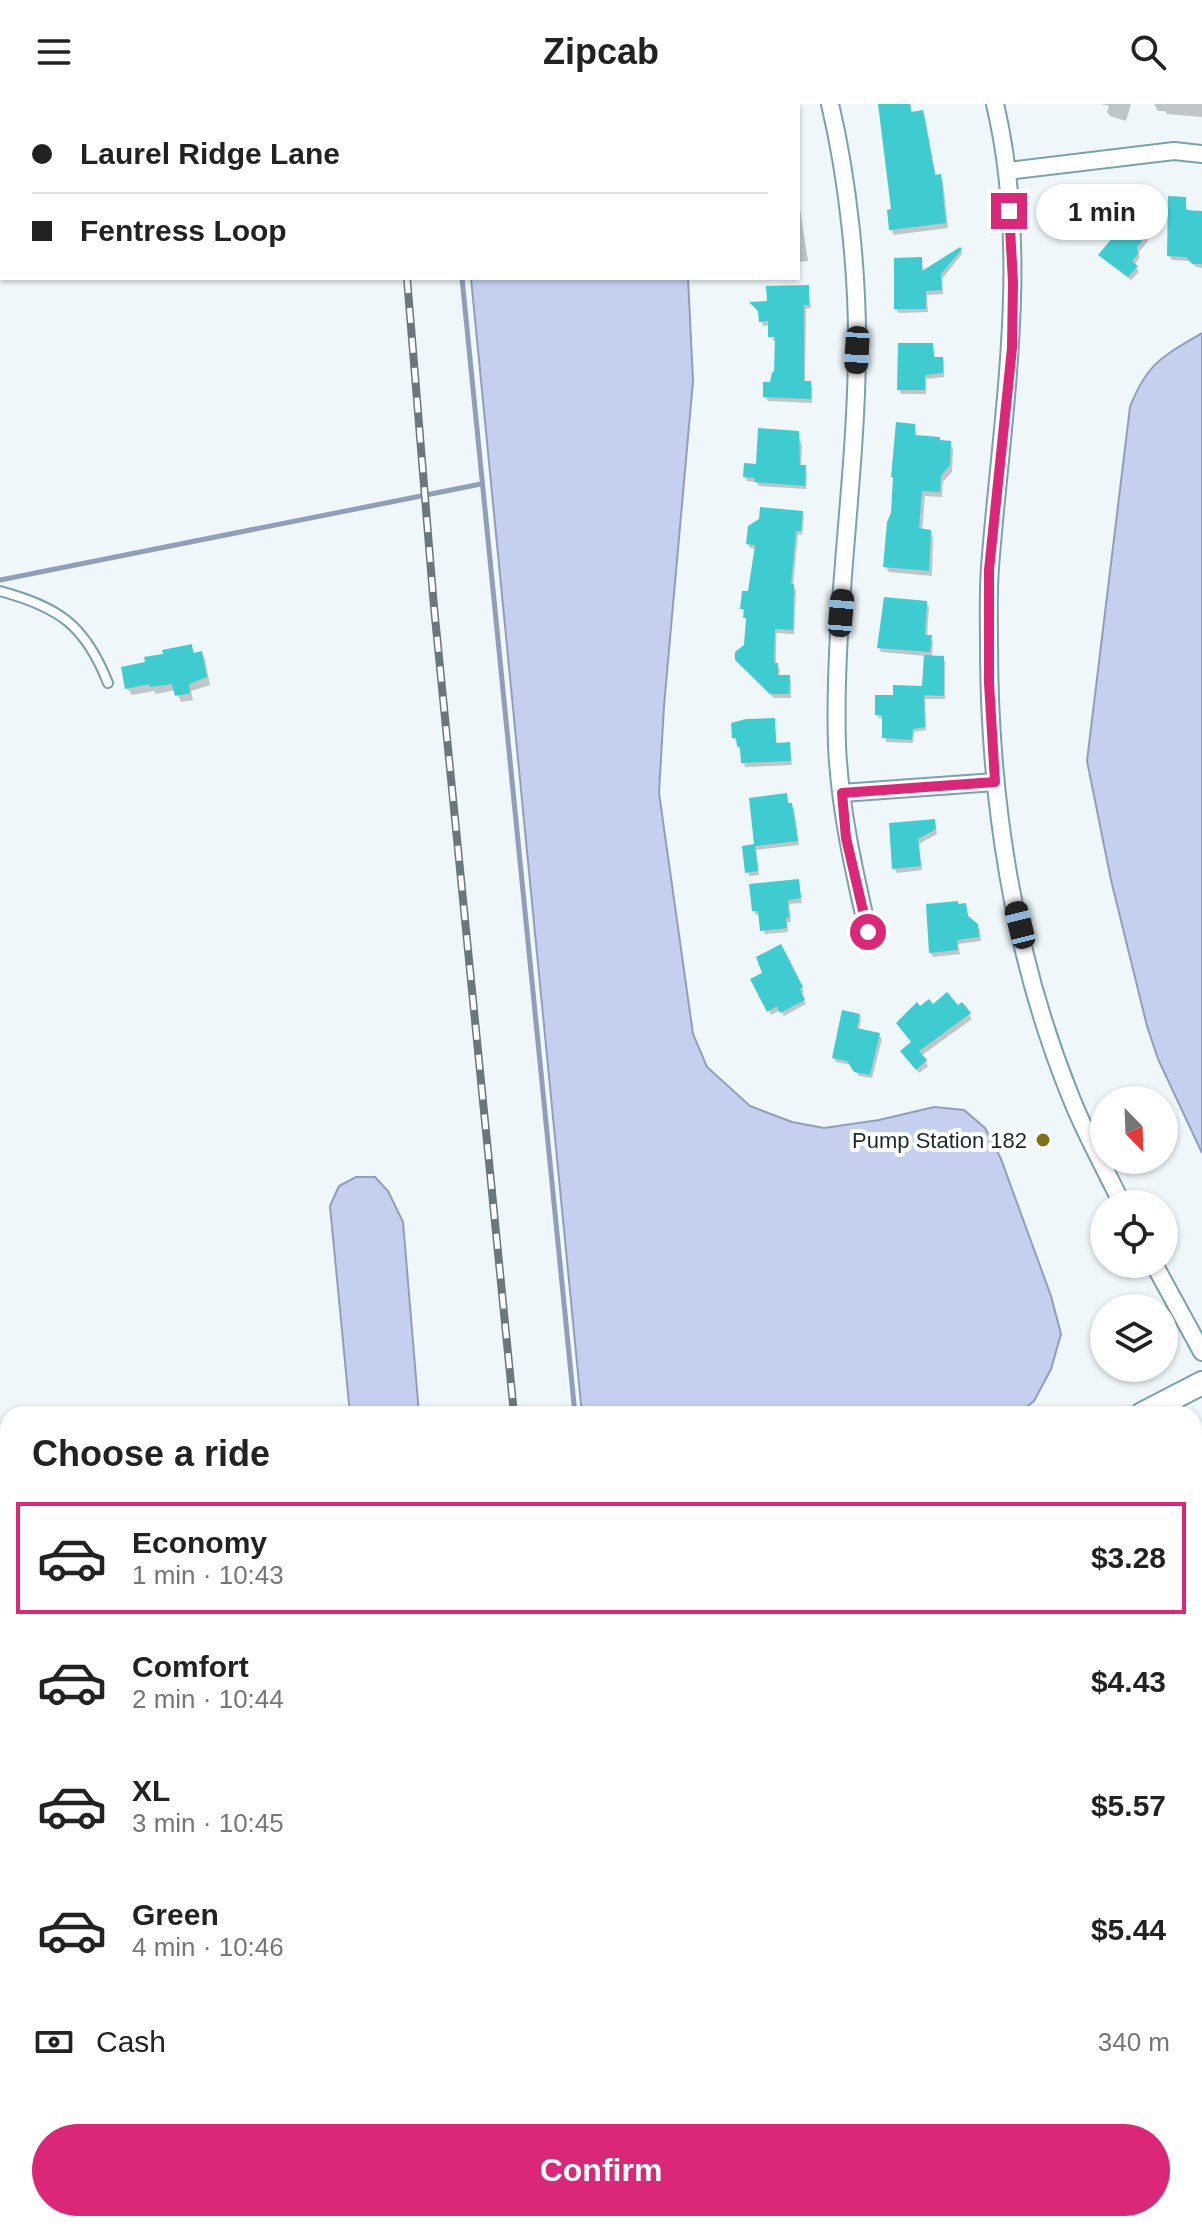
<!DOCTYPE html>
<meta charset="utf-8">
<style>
:root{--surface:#fff;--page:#f2f2f2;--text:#222;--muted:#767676;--line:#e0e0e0;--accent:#db2777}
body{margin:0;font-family:Arial,sans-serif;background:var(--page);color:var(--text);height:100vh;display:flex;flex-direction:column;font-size:30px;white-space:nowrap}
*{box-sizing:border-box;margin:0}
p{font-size:26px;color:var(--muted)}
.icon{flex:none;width:44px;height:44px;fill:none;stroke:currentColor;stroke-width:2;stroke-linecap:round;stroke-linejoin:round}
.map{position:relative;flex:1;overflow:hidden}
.sheet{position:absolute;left:0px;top:1302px;width:1202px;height:826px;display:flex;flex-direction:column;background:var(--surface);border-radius:24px 24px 0 0;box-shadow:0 2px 6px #0004}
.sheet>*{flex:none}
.guide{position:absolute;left:0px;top:0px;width:800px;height:176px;box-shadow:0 2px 6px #0004;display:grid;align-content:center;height:176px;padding:0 32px;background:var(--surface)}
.needle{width:52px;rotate:157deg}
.controls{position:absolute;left:1090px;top:982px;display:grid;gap:16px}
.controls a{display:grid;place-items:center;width:88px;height:88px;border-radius:50%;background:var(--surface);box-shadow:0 2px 6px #0004;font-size:40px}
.end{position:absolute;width:36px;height:36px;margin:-18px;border:10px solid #db2777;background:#fff;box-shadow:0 0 0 4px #fff}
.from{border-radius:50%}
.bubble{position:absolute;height:56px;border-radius:28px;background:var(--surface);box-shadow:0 2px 6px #0004;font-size:26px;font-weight:800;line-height:56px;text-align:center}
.car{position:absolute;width:24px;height:48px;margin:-24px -12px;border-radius:10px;box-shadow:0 0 6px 2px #0007;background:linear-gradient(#222 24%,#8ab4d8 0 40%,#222 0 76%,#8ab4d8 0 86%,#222 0)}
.guide b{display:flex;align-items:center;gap:28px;height:76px;font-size:30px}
.guide b+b{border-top:2px solid var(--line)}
.guide i{width:20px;height:20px;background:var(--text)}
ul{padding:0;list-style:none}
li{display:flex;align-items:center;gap:24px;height:112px;margin:0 16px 12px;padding:0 16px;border:4px solid transparent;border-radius:0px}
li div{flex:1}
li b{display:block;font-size:30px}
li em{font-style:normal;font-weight:800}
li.current{border-color:var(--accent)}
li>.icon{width:72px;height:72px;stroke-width:1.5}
h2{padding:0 32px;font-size:36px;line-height:96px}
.pay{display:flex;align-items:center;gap:20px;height:88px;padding:0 32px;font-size:30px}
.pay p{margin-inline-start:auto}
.cta{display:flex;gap:16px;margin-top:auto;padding:16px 32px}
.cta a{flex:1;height:92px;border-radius:48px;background:var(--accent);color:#fff;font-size:32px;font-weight:800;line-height:92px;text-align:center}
header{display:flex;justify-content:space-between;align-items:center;height:104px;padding:0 32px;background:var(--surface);font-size:36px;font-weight:800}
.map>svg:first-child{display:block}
</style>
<header><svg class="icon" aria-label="menu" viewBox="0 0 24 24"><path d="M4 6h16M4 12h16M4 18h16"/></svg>Zipcab<svg class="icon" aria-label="search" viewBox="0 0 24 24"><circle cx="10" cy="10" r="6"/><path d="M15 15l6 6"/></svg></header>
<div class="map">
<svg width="1202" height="2127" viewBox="0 0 1202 2127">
<rect width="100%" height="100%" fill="#eff7fa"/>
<!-- green -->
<path fill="#64d5f9" d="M624,2120H928L927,2127H624Z"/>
<!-- water -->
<g fill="#c5d0f1" stroke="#919eb7" stroke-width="2">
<path d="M454,0H658L659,2H454Z"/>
<path d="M471,174H688L693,277L664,602L659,689L693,930L707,963L750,1002L792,1018L824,1024L879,1016L934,1003L964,1006L985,1024L1001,1055L1051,1192L1061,1230L1051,1265L1034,1297L1017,1310H582Z"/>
<path d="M1202,229V1049L1158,955L1147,922L1111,776L1087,657L1130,303C1147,259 1163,252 1202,229Z"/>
<path d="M356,1073H375L388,1087L403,1118L419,1310H350L330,1102L339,1082Z"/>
</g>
<!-- shadow -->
<g fill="#0003">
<rect x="31" y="0" width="21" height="2"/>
<path d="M735,0H781L782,2H737Z"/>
<path d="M884,0H911L912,10L922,9L925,14L936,73L940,72L943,78L948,124L894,131L891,126L893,107Z"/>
<path d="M1101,0H1131L1126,17L1110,12L1107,8L1109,2Z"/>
<path d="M1154,0H1202V13L1167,10L1165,7H1158Z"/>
<path d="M0,50H2L1,69L0,65Z"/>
<path d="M798,91L808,157L798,158Z"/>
<path d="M1185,95L1187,108L1202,109V164L1196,163L1190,157L1172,156L1169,152Z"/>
<path d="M1146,132L1148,137L1139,148V155L1134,161L1139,168L1131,176L1100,152Z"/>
<path d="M960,146L962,150L942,175L943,190L927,191L928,208L899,209L896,205L921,155L924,168Z"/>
<path d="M808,183L811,204L806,205L805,279H810L812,283V299L768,297L765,293L776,270L777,237H773L770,221L763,222L760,209L752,200L769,199Z"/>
<path d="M932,241L935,255H942L944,259V273L926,275V290H901L899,285Z"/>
<path d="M914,322L917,333L950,339L953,345L952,368L943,378L942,393L925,392L922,427H930L933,434L932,472L889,468L885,462L893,409L895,377L893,373Z"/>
<path d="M798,329L802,342L801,363L807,368L806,385L759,382L756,378L747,377L745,373Z"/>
<path d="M802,409L804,414L802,431L798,430L793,482L796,487L794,530L776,529V561L780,565L779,573H788L791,577V594H774L737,556L746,542L748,518L742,504L750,489L756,445L750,444L748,440Z"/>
<path d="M926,499L929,503L927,533L933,538L932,553L943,554L945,558V595H925L926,626L914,628L913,639L886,638L884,614H879L877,611L895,593L923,584L926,552L881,548L879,544Z"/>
<path d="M191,542L195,550L201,549L205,556L210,581L191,587L193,596L181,598L176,586L156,590L154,587L132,591L127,584L148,560Z"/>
<path d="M774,616L777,641H789L792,661L745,663L742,647L734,633Z"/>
<path d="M786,691L789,701L794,705L799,741L756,746L759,771L749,772L744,743L756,742Z"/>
<path d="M934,717L937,730L919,740L922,766L897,769L894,764L891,721Z"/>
<path d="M798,777L802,799L789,800L791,818H787L788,828L765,830L760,810L756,811L754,807Z"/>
<path d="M965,801L969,815L980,826L981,837L958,840L960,850L933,853L931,849L958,802Z"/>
<path d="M780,843L804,888L801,890L806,900L784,912L781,906L771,911L753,876L764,870Z"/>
<path d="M962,901L972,915L921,952L928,962L919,969L905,952L913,939L920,905L958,904Z"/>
<path d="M859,912L861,916L859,926L879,931L882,935L872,974L859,972L851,961L836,958L834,954Z"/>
<path d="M1201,1605L1202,1606V1655L1197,1654L1194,1649Z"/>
<path d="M1194,1686L1197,1690L1202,1689V1735L1194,1737Z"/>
<path d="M1194,1876L1199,1877L1202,1882L1199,1920L1195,1919L1194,1927Z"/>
<path d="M1194,2009L1202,2010V2062L1194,2061Z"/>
<path d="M1194,2099L1202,2106V2127H1163L1168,2120H1194Z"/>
<path d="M973,2120H1003L1011,2127H964Z"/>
</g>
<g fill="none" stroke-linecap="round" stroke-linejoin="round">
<!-- stream -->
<g stroke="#919eb7" stroke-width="5">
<path d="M445,0V2"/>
<path d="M462,174L575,1310"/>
<path d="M0,476L481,380"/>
<path d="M1194,1648L1202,1646"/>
<path d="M0,1754L8,1752"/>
<path d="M0,1883L8,1882"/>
<path d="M659,2120L660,2127"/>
</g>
</g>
<!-- building -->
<g fill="#3fccd1">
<path d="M878,0H910L911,8L923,6L935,71L941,70L946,119L889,126L887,106L891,105Z"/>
<path d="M1168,92L1186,93V106L1202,107V160H1192L1186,153L1167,152Z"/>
<path d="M1128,115L1147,131L1137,143L1138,150L1132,157L1138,162L1128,173L1098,151Z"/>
<path d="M960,143L962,145L941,170L942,186L926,187V205H894V154L922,153V167Z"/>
<path d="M809,181V201H804V277H811V295L763,293V278H770L772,268H774L775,233H768V217L759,218L758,207L749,198L767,197L766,182Z"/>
<path d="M898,239H933L934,253H943V269L925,271V286H897Z"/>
<path d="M896,318L915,320V331L940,333V336L951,337L950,361L941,372L940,388L922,387L919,424L931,426L929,467L883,463L887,418L891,409L893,373H891Z"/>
<path d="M758,324L799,327L800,361H806L805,382L754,378L755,374L743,373L744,359L756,360Z"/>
<path d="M760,403L803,407L801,427H796L791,480H794L793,526L775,525L774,559H778V571H790L789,590H770L735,556V548L744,541L746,514H743L744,505H740L742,487H748L755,441L746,440L748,422L759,415Z"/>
<path d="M884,493L927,497L925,531H932L930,548L877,544Z"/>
<path d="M192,540L193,549L202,547L207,573L189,580L190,589L175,592L172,580L150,583L149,580L125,585L121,563L145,558L144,553L163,550L162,546Z"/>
<path d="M924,551L944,552V592L924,591L925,623L913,625L912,636L882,634V611H875V591H893V581L922,582Z"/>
<path d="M775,614L776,639L790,638L791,657L741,659L740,644L737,642L736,634H732L731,619L746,615Z"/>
<path d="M787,689L788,699H792L798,737L755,742L758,767L745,769L742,742L754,740L749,694Z"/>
<path d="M935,715L936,725L918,735L921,762L892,765L889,719Z"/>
<path d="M799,775L801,794L788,796L789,814H786L787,824L760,827L758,807H752L749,780Z"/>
<path d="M958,797V800L966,799L968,812L978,820L979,833L957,836L958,846L929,849L926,800Z"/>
<path d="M781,840L803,883L800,885L805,896L780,909L777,902L767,908L750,875L762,869L756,853Z"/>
<path d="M947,888L958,901L962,898L971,909L919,947L927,956L916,966L900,947L911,938L896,919L917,898L920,902L929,895L933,900Z"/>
<path d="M842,906L860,910L857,924L880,929L870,971L854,968L847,957L832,954Z"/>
</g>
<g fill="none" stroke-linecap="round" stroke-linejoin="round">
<defs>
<path id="lane" d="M0,487C59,503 85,521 108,579"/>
<g id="street">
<path d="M830,0C848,76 858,170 857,248C856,379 833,510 837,642C840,706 854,767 868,828"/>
<path d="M995,0C1031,153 1002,309 990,463C988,489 989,515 989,541C989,693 1013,850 1070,991C1084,1028 1105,1064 1122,1100"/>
<path d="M1008,67L1174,47L1202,50"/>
<path d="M842,689L995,678"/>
<path d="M1154,1160L1202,1248"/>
</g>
<g id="secondary">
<path d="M1142,1310L1202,1279"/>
<path d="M1194,1361L1202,1357"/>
<path d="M0,1659L8,1657"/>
<path d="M0,1730L8,1728"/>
</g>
</defs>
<!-- lane casing -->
<use href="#lane" stroke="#7aa1af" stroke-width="12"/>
<!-- street casing -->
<use href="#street" stroke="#7aa1af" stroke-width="20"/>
<!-- secondary casing -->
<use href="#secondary" stroke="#7aa1af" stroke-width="26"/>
<!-- lane -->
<use href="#lane" stroke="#fff" stroke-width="8"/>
<!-- street -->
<use href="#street" stroke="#fff" stroke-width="16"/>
<!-- secondary -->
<use href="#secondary" stroke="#fff" stroke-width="22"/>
<defs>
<g id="rail">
<path d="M392,0L393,2"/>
<path d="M407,174L434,503L514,1310"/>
<path d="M596,2120L597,2127"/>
</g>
</defs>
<!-- rail casing -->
<use href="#rail" stroke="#6a777c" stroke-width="8"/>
<!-- rail -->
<use href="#rail" stroke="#fff" stroke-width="5" stroke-dasharray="15" stroke-linecap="butt"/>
</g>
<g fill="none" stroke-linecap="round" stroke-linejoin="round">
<!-- route -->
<path stroke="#db2777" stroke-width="10" d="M868,828L846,734L842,689L995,678L989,579V466L1012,244L1013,178L1009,107"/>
</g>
<!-- markers -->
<circle fill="#7d7416" stroke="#fff" stroke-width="3" cx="1043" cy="1036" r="8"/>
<g text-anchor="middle" stroke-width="8" stroke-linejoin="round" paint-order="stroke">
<!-- poi labels -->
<g font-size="22" fill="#19292f" stroke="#fff" text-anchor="end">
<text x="1027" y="1044">Pump Station 182</text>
</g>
</g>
</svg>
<div class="controls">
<a><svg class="needle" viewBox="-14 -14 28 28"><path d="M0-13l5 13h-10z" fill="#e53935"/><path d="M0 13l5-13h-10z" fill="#767676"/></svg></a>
<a><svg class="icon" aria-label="locate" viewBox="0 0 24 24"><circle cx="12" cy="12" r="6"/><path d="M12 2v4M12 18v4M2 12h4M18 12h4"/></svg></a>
<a><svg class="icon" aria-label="layers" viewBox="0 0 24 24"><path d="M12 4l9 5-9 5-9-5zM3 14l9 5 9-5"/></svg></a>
</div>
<i class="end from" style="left:868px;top:828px"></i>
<i class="end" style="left:1009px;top:107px"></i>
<div class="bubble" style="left:1036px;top:80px;width:132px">1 min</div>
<i class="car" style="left:857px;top:246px;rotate:183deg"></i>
<i class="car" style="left:841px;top:509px;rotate:5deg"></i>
<i class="car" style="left:1020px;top:821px;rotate:346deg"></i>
<div class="guide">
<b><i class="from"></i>Laurel Ridge Lane</b>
<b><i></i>Fentress Loop</b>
</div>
<section class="sheet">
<h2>Choose a ride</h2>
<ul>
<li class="current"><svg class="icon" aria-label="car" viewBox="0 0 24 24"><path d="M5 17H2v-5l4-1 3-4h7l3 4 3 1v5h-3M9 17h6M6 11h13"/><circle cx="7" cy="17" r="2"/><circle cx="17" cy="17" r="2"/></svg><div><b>Economy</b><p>1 min · 10:43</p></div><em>$3.28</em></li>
<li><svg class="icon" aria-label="car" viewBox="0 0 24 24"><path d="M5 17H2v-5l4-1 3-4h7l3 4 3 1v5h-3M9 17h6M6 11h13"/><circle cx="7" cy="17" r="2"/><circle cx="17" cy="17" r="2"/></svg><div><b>Comfort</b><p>2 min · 10:44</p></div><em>$4.43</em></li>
<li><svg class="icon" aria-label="car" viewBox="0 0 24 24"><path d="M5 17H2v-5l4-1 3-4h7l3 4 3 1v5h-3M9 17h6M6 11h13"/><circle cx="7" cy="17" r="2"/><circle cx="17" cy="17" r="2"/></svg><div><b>XL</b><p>3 min · 10:45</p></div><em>$5.57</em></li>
<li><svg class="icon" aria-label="car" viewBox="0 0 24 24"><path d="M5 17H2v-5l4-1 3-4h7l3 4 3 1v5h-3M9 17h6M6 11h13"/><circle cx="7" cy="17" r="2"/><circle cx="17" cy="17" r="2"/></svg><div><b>Green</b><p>4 min · 10:46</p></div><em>$5.44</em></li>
</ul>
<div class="pay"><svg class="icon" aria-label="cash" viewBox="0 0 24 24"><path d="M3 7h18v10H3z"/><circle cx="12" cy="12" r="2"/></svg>Cash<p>340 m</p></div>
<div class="cta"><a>Confirm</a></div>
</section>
</div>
